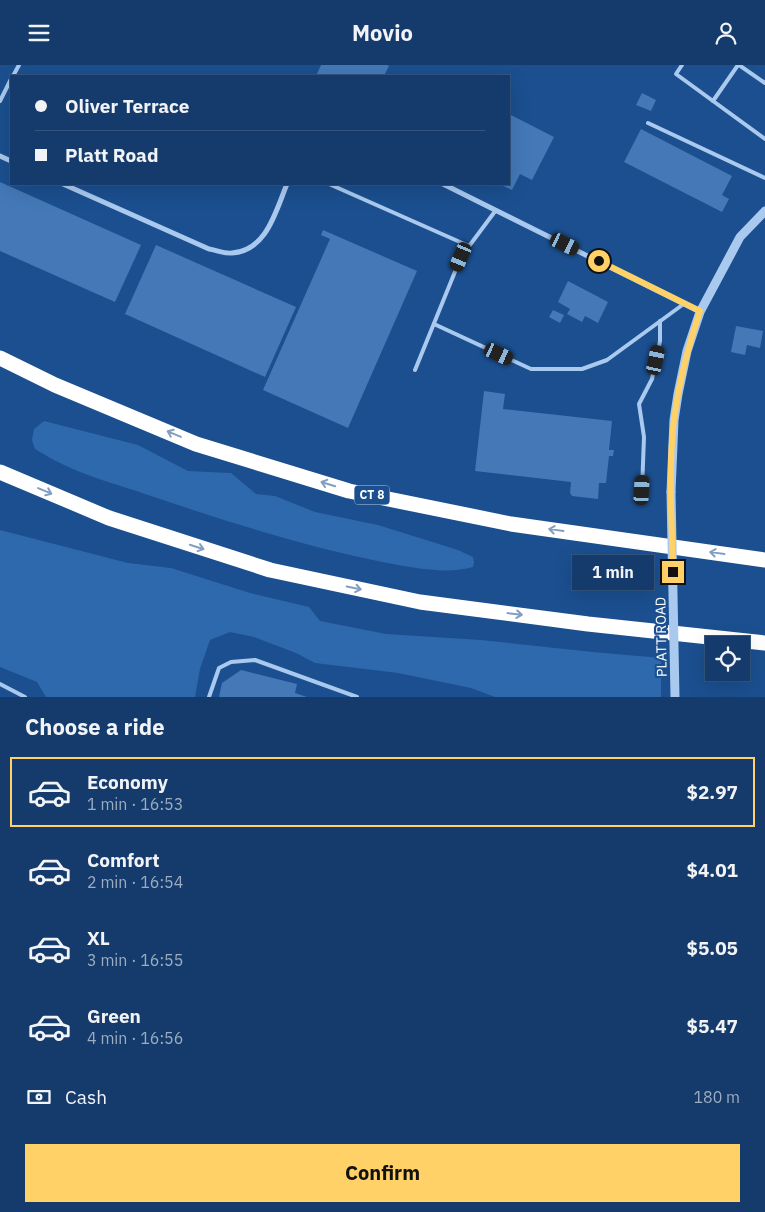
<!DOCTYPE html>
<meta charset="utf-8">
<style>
:root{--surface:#143b6b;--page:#1d4271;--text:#f1f3f6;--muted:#9dadc1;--line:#33557e;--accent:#ffd166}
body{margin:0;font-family:"IBM Plex Sans",sans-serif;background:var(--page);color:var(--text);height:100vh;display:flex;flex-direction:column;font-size:19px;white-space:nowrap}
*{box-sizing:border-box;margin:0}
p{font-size:16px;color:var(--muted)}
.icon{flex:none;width:28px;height:28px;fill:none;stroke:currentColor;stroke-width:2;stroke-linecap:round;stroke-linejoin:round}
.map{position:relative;height:632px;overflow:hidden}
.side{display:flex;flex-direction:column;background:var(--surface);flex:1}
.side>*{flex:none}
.hud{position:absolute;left:10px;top:10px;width:500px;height:110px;border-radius:0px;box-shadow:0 5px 20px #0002,0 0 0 1px var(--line);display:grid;align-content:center;height:110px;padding:0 25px;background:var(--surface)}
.buttons{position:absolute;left:705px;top:571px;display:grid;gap:10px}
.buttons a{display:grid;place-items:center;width:45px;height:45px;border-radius:0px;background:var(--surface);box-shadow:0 5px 20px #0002,0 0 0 1px var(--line);font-size:25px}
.end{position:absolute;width:22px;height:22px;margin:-11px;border:6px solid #ffd166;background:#111;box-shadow:0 0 0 2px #111}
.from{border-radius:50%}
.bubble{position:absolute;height:35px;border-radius:0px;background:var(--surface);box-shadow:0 5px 20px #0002,0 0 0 1px var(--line);font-size:16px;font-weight:800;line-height:35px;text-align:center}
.car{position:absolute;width:15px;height:30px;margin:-15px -8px;border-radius:6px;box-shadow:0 0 4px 1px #0007;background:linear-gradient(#222 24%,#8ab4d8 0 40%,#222 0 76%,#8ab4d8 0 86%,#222 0)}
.hud b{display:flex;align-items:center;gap:18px;height:48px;font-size:19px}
.hud b+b{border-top:1px solid var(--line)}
.hud i{width:12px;height:12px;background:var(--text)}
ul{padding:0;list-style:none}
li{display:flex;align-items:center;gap:15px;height:70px;margin:0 10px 8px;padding:0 15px;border:2px solid transparent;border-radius:0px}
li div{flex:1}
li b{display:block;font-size:19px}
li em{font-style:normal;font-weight:800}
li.active{border-color:var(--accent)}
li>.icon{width:45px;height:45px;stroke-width:1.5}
h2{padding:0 25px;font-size:22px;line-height:60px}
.pay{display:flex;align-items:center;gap:12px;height:55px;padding:0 25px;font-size:19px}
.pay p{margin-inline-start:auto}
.button{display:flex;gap:10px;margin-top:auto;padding:10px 25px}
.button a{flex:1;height:58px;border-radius:0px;background:var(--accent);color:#111;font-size:20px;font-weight:800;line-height:58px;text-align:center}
header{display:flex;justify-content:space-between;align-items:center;height:65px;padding:0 25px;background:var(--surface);font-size:22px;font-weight:800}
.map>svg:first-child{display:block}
</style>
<header><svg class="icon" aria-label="menu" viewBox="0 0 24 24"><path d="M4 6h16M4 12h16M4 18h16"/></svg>Movio<svg class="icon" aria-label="person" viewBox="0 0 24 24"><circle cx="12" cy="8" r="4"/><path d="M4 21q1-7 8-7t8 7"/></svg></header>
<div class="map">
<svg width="765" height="632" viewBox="0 0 765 632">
<rect width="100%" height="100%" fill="#1b4f8f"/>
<!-- green -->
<g fill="#2e69ad">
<path d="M44,356L138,380L188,406L231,408L256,429L275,431L315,447L378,460L458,485L473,492L474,497L473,502C447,510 409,502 382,497C303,481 225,456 148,430C119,420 89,412 62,399C53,395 44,389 35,384L32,375L34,364Z"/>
<path d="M0,465L128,498L171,503L250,528L309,542L320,556L386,569L481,575L593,587L661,593V632H495L471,623L398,608L315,598L296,588L254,572L230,567L210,575L200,604L195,632H46L37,617L0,602Z"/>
</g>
<!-- building -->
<g fill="#4478b7">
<path d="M321,0H387L389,1L384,11H316Z"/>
<path d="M642,28L656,35L651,46L636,40Z"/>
<path d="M509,49L554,72L532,115L520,109L512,125L499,119H509Z"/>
<path d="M641,64L732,111L722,130L729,134L722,147L624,97Z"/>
<path d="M0,117L141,180L115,237L0,186Z"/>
<path d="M323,165L417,206L348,363L263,325L330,174L321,170Z"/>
<path d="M156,180L296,242L265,312L125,249Z"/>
<path d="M568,216L608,237L598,258L585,251L582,257L567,249L570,244L558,237Z"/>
<path d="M553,245L564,250L560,258L549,252Z"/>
<path d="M736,261L763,266L760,283L747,280L745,290L731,287Z"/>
<path d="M484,326L505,329L503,344L612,356L609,385H614L613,391H609L606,418H599L598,434L572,431L570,428L571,417L475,406Z"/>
<path d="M241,605L297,619L295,628L307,632H219L222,618Z"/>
</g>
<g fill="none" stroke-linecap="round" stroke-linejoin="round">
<!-- service -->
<g stroke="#a9c9ee" stroke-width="4">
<path d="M682,0L676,9L765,74"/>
<path d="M739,0L765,18"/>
<path d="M13,11L19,0"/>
<path d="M0,36L11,14"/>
<path d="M713,36L738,0"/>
<path d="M648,58L765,113"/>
<path d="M329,119L469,181"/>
<path d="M434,259L531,304H582L607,295L685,238"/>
<path d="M415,305L461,192L496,145"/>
<path d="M642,425L644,372L639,339L652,314L660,276V256"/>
<path d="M0,619L25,632"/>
<path d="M209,632L219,603L231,597L255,595L357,632"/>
</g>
<!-- minor -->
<g stroke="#a9c9ee" stroke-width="5">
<path d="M0,91L11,96"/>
<path d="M63,119L209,184C216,185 225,189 232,188C267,186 276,145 287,119"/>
<path d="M443,119L700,247"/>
</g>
<!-- tertiary -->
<path stroke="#a9c9ee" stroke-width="9" d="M671,427L674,355L678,329L687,286L700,247L740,172L765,146"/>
<!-- motorway -->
<g stroke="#fff" stroke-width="15">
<path d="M0,293L55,320L196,379L349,426L511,459L765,495"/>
<path d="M0,407L109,453L270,505L420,537L588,559L765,578"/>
</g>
<!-- tertiary-bridge -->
<path stroke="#a9c9ee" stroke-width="9" d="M671,427L675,632"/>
</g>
<!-- one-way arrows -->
<defs><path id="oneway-shaft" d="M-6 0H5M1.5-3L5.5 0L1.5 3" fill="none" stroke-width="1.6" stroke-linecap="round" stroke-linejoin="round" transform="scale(1.25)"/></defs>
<g stroke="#829ec1">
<use href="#oneway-shaft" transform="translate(174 369) rotate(-157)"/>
<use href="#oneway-shaft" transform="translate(328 419) rotate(-163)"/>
<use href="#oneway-shaft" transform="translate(45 426) rotate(23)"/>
<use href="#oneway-shaft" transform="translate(556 465) rotate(-172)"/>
<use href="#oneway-shaft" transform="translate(197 482) rotate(18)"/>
<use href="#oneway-shaft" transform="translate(717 488) rotate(-172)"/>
<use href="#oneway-shaft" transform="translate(354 523) rotate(12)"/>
<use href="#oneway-shaft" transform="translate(515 549) rotate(7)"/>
</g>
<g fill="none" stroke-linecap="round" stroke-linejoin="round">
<!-- route -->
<path stroke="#ffd166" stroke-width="6" d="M599,196L700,246C688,281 679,317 674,354C668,404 672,456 673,507"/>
</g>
<g text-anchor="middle" stroke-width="4.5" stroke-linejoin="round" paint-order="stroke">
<!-- shield labels -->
<rect fill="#1b4f8f" stroke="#bbcadd" stroke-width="1" x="354.5" y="420.5" width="35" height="19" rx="4"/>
<g font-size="12" font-weight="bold" fill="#fff">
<text x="372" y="434">CT 8</text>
</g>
<!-- street labels -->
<g font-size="14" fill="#fff" stroke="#1b4f8f">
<text transform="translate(661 572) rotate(-91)" y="5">PLATT ROAD</text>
</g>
</g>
</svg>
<div class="buttons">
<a><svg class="icon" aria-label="locate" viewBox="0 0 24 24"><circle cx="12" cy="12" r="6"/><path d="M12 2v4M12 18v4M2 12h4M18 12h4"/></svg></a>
</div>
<i class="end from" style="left:599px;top:196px"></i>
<i class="end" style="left:673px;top:507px"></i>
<div class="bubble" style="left:572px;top:490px;width:82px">1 min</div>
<i class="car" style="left:565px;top:179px;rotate:116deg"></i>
<i class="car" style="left:461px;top:192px;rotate:203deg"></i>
<i class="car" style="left:499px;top:289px;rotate:115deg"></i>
<i class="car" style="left:656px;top:295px;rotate:12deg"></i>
<i class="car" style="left:642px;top:425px;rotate:3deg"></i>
<div class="hud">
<b><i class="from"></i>Oliver Terrace</b>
<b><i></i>Platt Road</b>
</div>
</div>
<section class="side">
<h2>Choose a ride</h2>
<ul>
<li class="active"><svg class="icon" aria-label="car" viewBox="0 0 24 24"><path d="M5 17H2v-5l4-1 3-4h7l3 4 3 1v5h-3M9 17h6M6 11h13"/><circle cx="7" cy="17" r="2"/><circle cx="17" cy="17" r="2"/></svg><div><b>Economy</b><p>1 min · 16:53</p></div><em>$2.97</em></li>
<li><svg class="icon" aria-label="car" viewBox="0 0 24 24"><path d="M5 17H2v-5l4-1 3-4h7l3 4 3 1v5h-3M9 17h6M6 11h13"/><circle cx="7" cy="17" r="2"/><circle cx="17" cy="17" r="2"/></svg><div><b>Comfort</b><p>2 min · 16:54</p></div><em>$4.01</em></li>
<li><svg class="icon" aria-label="car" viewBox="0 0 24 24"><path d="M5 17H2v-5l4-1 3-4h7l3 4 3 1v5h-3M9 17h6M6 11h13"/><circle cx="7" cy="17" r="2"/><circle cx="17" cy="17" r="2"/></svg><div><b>XL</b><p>3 min · 16:55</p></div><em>$5.05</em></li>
<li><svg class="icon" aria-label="car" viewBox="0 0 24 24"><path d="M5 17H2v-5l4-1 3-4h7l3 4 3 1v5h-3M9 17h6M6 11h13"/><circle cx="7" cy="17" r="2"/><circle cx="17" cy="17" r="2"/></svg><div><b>Green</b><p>4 min · 16:56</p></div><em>$5.47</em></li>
</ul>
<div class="pay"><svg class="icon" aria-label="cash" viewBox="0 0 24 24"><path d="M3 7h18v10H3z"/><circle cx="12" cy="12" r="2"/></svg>Cash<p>180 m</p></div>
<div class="button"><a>Confirm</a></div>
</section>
